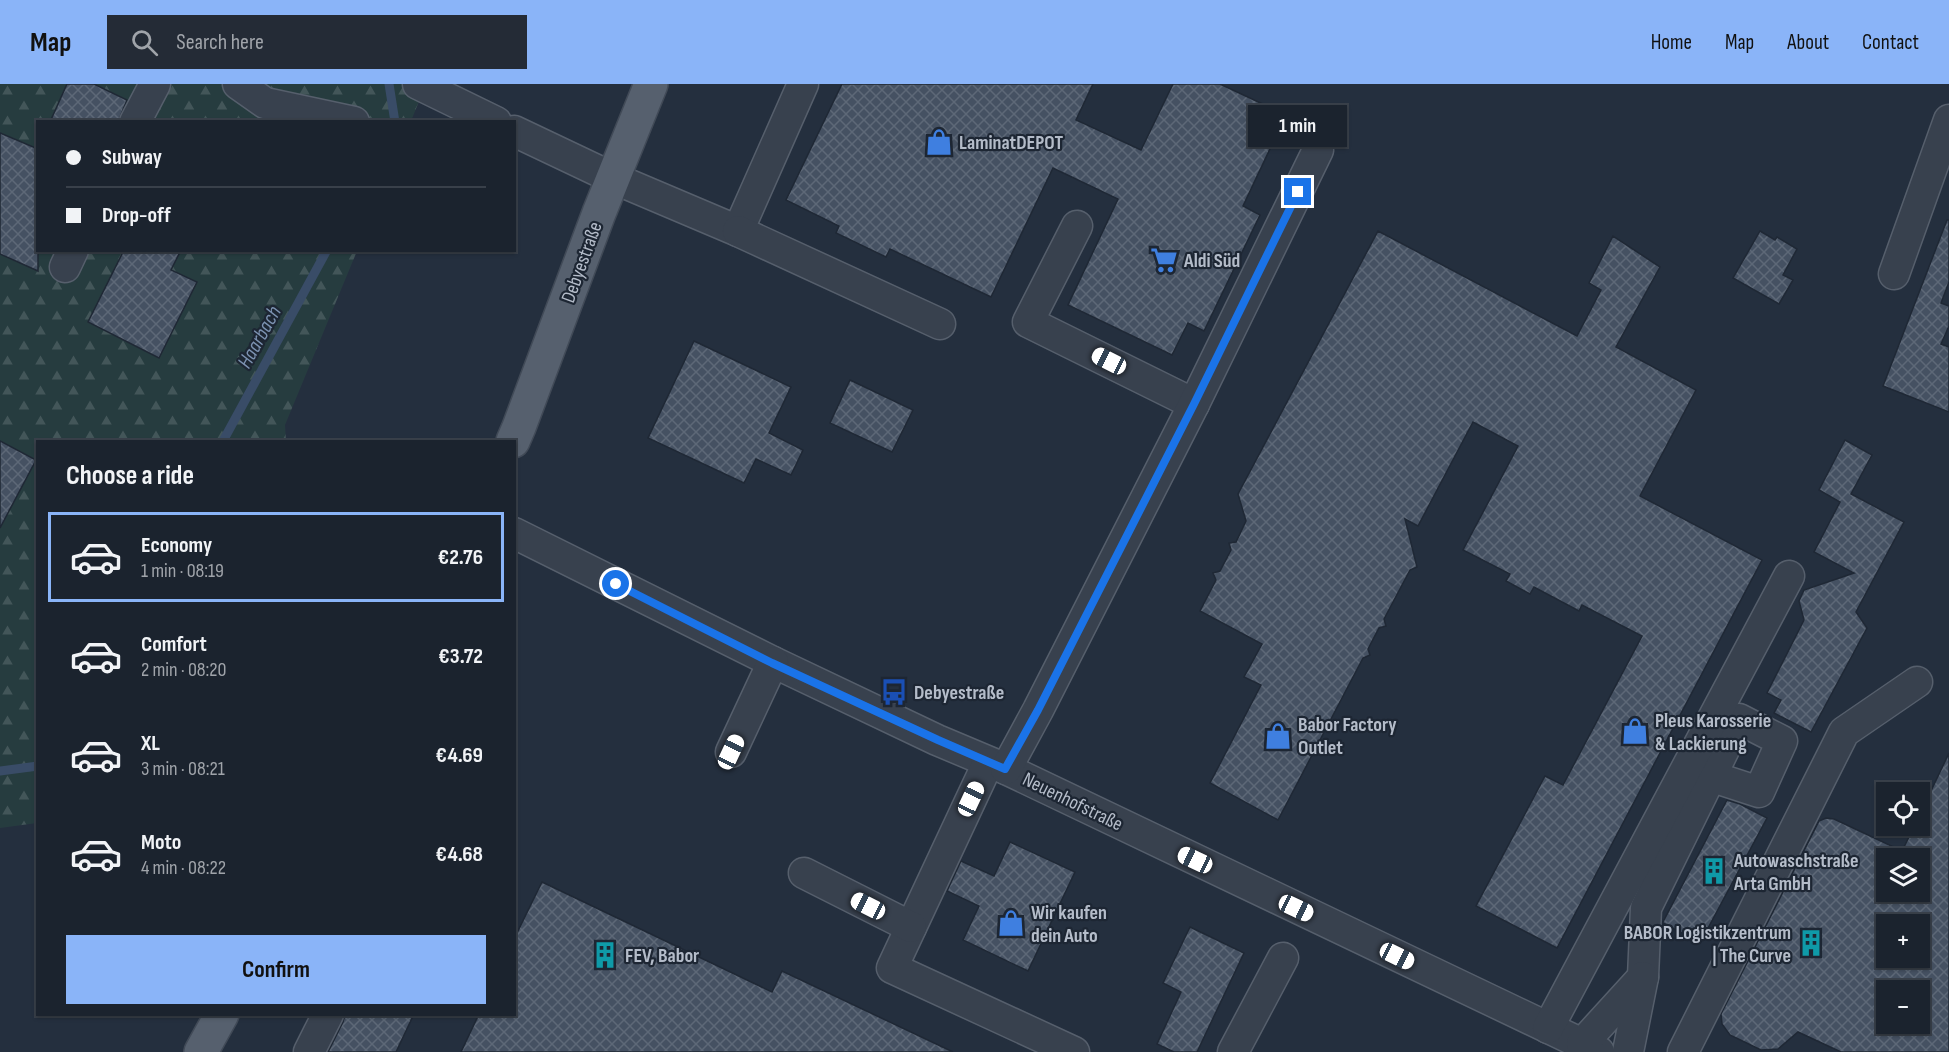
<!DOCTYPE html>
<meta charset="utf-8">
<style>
:root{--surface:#1b232e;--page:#242b36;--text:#f1f3f6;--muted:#a0a4aa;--line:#39404a;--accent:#8ab4f8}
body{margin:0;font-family:"Sofia Sans Condensed",sans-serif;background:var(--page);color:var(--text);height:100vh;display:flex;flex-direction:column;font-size:22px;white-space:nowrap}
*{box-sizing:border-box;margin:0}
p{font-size:20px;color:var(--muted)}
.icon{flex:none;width:33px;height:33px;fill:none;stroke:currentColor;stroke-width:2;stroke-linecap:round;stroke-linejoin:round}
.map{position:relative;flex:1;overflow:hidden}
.details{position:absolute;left:36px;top:356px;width:480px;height:576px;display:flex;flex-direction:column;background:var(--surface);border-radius:0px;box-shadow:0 2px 4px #0004,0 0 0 2px var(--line)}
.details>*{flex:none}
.guide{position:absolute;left:36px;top:36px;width:480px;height:132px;border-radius:0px;box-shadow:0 2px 4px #0004,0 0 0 2px var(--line);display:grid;align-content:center;height:132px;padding:0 30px;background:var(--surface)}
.buttons{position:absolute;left:1876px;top:698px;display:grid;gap:12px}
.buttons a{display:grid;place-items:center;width:54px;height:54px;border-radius:0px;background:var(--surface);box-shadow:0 2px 4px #0004,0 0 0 2px var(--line);font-size:30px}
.end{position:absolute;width:27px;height:27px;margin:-14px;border:8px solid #1a73e8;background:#fff;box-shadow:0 0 0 3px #fff}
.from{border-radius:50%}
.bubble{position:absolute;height:42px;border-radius:0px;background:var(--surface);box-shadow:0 2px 4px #0004,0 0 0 2px var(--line);font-size:20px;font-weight:700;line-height:42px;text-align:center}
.car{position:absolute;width:18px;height:36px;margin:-18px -9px;border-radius:8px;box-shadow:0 0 4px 2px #0007;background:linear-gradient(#fff 24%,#345 0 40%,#fff 0 76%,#345 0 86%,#fff 0)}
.guide b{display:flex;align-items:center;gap:21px;height:57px;font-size:22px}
.guide b+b{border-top:2px solid var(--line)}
.guide i{width:15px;height:15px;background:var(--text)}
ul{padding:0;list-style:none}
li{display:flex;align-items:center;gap:18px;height:90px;margin:0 12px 9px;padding:0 18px;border:3px solid transparent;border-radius:0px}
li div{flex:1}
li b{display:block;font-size:22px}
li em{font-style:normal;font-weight:700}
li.on{border-color:var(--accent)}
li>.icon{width:54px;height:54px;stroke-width:1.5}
h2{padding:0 30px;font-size:27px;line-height:72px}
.button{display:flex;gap:12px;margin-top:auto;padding:12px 30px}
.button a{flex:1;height:69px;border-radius:0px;background:var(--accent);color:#111;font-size:24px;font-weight:700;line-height:69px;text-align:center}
header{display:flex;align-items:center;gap:36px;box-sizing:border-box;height:84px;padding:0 30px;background:var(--accent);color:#111}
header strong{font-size:28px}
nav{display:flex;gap:33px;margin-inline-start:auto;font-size:21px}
.search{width:420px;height:54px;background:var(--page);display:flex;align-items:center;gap:15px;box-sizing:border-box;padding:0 21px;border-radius:0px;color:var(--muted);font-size:22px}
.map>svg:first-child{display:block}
</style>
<header>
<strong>Map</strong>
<div class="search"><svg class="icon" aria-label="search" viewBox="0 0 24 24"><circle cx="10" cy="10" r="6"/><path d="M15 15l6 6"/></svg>Search here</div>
<nav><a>Home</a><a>Map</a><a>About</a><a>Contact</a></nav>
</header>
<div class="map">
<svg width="1949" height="968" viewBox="0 0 1949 968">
<defs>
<pattern id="forest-firs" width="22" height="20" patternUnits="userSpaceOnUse" patternTransform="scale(1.5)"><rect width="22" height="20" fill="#263c3f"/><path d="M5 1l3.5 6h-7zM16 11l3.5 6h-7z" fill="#435659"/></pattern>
<pattern id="building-cross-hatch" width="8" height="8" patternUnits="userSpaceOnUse" patternTransform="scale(1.5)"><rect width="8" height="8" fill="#455162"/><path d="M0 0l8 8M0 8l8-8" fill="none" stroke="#5d6877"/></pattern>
</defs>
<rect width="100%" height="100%" fill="#242f3e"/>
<!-- forest -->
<path fill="url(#forest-firs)" d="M0,0H426L411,37L38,38V166L357,167L285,341L286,357H38L37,739L0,744Z"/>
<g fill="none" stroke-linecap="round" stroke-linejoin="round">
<!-- stream -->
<g stroke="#394c67" stroke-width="9">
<path d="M389,0L395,38"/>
<path d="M223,357L327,166"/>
<path d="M0,687L38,682"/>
</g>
</g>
<!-- building -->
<g fill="url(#building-cross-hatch)" stroke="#1f2835" stroke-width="1.5" fill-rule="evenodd">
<path d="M67,0H94L127,16L118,38H50Z"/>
<path d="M842,0H1093L1076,36L1141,66L1173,0H1220L1286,31L1243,122L1260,131L1204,247L1188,239L1172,271L1068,221L1118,115L1053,84L991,213L890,165L886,173L836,149L839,142L786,116Z"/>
<path d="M0,49L38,65V187L0,170Z"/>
<path d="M1947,136H1949V198L1941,219L1949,222V242L1941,260L1949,263V328L1883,302Z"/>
<path d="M1378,147L1577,252L1601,206L1589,199L1613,152L1660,183L1616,263L1696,306L1640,412L1762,476L1557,864L1476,822L1545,692L1563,701L1642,552L1582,521L1579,527L1534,503L1530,510L1506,497L1510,490L1463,466L1518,362L1473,338L1418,442L1405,435L1417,483L1410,486L1384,535L1386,542L1379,544L1368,565L1370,571L1363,574L1278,736L1210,699L1261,601L1244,593L1262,560L1200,527L1216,496L1213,489L1220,487L1231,466L1229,459L1236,458L1246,437L1238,410Z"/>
<path d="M1760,147L1775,156L1777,153L1797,165L1783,191L1793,196L1779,220L1733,194Z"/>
<path d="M124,166H181L171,186L197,198L159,274L88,238Z"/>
<path d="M694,257L791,303L769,349L803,366L791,391L756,375L744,399L648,354Z"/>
<path d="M850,296L913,326L892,368L830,339Z"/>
<path d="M1845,356L1872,371L1851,410L1904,438L1856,528L1867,544L1811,648L1774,629L1781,616L1767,609L1804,536L1799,517L1804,506L1854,489L1814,468L1840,418L1819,406Z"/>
<path d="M0,357L36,376L0,444Z"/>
<path d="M1949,669V968H1841L1798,948L1778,965L1761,966L1730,951L1722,940L1721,930L1819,737L1826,734L1834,735L1902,767L1915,741H1920V730ZM1887,774H1920V807H1887ZM1887,840H1920V873H1887ZM1887,906H1920V939H1887Z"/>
<path d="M1727,716L1740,720L1767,734L1700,859L1663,839V838Z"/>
<path d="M1010,758L1075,788L1028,887L963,856L979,822L947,807L961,777L994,792Z"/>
<path d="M542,798L772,908L782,887L953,968H461L479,930H514V855Z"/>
<path d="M1190,843L1244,869L1197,968H1174L1157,960L1181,908L1163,899Z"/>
<path d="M345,930H414L396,968H328L343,938Z"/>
</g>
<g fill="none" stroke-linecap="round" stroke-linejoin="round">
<defs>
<g id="minor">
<path d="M238,0L265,19L354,38"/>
<path d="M418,0L496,38"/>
<path d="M135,38L155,0"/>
<path d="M514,47L613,94L738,147L803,0"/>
<path d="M1077,142L1028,238L1194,320"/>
<path d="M738,147L940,240"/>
<path d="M65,183L73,166"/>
<path d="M1894,190L1949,36"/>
<path d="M514,449L773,578L937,656L1006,685L1599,968"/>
<path d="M731,668L773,578"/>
<path d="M988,679L892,884L1074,968"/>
<path d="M1006,685L1038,626L1194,320L1318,66"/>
<path d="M804,789L911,843"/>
<path d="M1643,893L1646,824L1739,635L1782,657L1759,708L1710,692"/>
<path d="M1548,944L1789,492"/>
<path d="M1582,960L1643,893L1628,968"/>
<path d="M309,968L328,930"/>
<path d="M1233,968L1283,874"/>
<path d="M1683,968L1844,648L1917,598"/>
</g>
<g id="major">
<path d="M513,357L519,343L599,129L651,0"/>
<path d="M201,968L222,930"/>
</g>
</defs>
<!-- minor casing -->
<use href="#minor" stroke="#565f6c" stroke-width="33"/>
<!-- major casing -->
<use href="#major" stroke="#414a57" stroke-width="36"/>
<!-- minor -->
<use href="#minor" stroke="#38414e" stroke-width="30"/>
<!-- major -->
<use href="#major" stroke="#56606e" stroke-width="33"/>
</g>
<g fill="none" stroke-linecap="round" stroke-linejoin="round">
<!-- route -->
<path stroke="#1a73e8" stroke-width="8" d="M616,500L772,579L938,656L1005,685L1038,626L1194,320L1298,108"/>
</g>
<!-- icons -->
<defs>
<symbol id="shop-bare" viewBox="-9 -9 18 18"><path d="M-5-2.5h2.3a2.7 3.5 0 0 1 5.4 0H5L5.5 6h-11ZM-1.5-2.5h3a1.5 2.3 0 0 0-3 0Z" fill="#3f7fe0" stroke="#1d2633" stroke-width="2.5" paint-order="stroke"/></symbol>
<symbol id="supermarket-bare" viewBox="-9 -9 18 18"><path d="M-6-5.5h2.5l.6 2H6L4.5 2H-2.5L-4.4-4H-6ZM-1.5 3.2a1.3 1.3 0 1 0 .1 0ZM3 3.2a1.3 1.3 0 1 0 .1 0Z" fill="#3f7fe0" stroke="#1d2633" stroke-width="2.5" paint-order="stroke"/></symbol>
<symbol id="bus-bare" viewBox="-9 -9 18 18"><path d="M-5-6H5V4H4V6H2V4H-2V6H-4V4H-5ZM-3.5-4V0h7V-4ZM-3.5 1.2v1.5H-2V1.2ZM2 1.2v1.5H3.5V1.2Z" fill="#1a4fb4" stroke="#1d2633" stroke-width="2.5" paint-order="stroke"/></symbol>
<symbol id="building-bare" viewBox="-9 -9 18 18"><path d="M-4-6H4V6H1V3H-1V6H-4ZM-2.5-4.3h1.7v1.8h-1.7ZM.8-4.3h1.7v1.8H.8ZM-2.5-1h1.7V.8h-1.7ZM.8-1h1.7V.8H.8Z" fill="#0f9aa8" stroke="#1d2633" stroke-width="2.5" paint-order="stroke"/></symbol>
</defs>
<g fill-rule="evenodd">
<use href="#shop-bare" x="920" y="39" width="38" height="38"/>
<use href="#supermarket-bare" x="1145" y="157" width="38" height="38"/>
<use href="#bus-bare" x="875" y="589" width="38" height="38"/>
<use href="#shop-bare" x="1616" y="628" width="38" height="38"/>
<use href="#shop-bare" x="1259" y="633" width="38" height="38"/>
<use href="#building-bare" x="1695" y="768" width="38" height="38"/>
<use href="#shop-bare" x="992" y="820" width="38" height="38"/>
<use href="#building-bare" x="1792" y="840" width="38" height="38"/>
<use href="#building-bare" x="586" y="852" width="38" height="38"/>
</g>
<g text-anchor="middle" stroke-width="4.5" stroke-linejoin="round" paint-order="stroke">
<!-- poi labels -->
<g font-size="20" font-weight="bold" fill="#b4bcc9" stroke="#1d2633" text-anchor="start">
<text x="959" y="65">LaminatDEPOT</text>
<text x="1184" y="183">Aldi Süd</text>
<text x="914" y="615">Debyestraße</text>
<text x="1655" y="643">Pleus Karosserie<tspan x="1655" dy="23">&amp; Lackierung</tspan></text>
<text x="1298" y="647">Babor Factory<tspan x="1298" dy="23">Outlet</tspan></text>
<text x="1734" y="783">Autowaschstraße<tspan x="1734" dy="23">Arta GmbH</tspan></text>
<text x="1031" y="835">Wir kaufen<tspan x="1031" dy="23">dein Auto</tspan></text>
<text x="1791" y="855" text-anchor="end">BABOR Logistikzentrum<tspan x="1791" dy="23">| The Curve</tspan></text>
<text x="625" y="878">FEV, Babor</text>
</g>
<!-- street labels -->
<g font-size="20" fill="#b4bcc9" stroke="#1d2633">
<text transform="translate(581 178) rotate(-70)" y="7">Debyestraße</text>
<text transform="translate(1073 717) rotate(26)" y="7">Neuenhofstraße</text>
</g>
<!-- water labels -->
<g font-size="21" font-style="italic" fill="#7c92b1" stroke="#1d2633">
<text transform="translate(259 253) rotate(-61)" y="7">Haarbach</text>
</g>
</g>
</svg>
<div class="buttons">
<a><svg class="icon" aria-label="locate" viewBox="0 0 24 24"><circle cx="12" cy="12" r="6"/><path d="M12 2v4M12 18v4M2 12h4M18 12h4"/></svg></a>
<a><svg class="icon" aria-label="layers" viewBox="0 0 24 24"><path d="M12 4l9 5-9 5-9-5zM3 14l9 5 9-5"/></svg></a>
<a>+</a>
<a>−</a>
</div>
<i class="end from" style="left:616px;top:500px"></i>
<i class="end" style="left:1298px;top:108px"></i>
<div class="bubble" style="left:1248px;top:21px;width:99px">1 min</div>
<i class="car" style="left:1109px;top:277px;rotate:297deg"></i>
<i class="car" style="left:731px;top:668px;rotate:25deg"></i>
<i class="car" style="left:971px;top:715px;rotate:25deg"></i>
<i class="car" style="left:1195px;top:776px;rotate:295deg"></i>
<i class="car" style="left:868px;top:822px;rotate:297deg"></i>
<i class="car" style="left:1296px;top:824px;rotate:115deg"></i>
<i class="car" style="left:1397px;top:872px;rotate:116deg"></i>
<div class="guide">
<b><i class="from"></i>Subway</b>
<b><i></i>Drop-off</b>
</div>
<section class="details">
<h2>Choose a ride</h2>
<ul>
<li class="on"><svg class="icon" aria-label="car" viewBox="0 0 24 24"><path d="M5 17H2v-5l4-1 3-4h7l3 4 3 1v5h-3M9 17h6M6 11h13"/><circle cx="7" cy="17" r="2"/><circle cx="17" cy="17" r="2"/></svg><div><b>Economy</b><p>1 min · 08:19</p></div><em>€2.76</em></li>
<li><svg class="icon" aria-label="car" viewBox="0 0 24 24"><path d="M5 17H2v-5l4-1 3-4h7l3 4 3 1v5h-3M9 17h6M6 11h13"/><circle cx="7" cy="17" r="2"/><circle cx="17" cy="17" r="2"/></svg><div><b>Comfort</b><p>2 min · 08:20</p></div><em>€3.72</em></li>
<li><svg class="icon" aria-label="car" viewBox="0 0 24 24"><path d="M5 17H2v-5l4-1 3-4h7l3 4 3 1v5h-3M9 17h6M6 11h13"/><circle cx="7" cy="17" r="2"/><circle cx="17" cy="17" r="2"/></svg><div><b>XL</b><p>3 min · 08:21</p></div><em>€4.69</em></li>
<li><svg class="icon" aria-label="car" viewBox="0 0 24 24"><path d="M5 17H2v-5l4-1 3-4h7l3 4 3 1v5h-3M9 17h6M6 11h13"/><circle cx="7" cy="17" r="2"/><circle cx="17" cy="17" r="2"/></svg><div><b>Moto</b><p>4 min · 08:22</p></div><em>€4.68</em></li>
</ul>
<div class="button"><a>Confirm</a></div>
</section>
</div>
